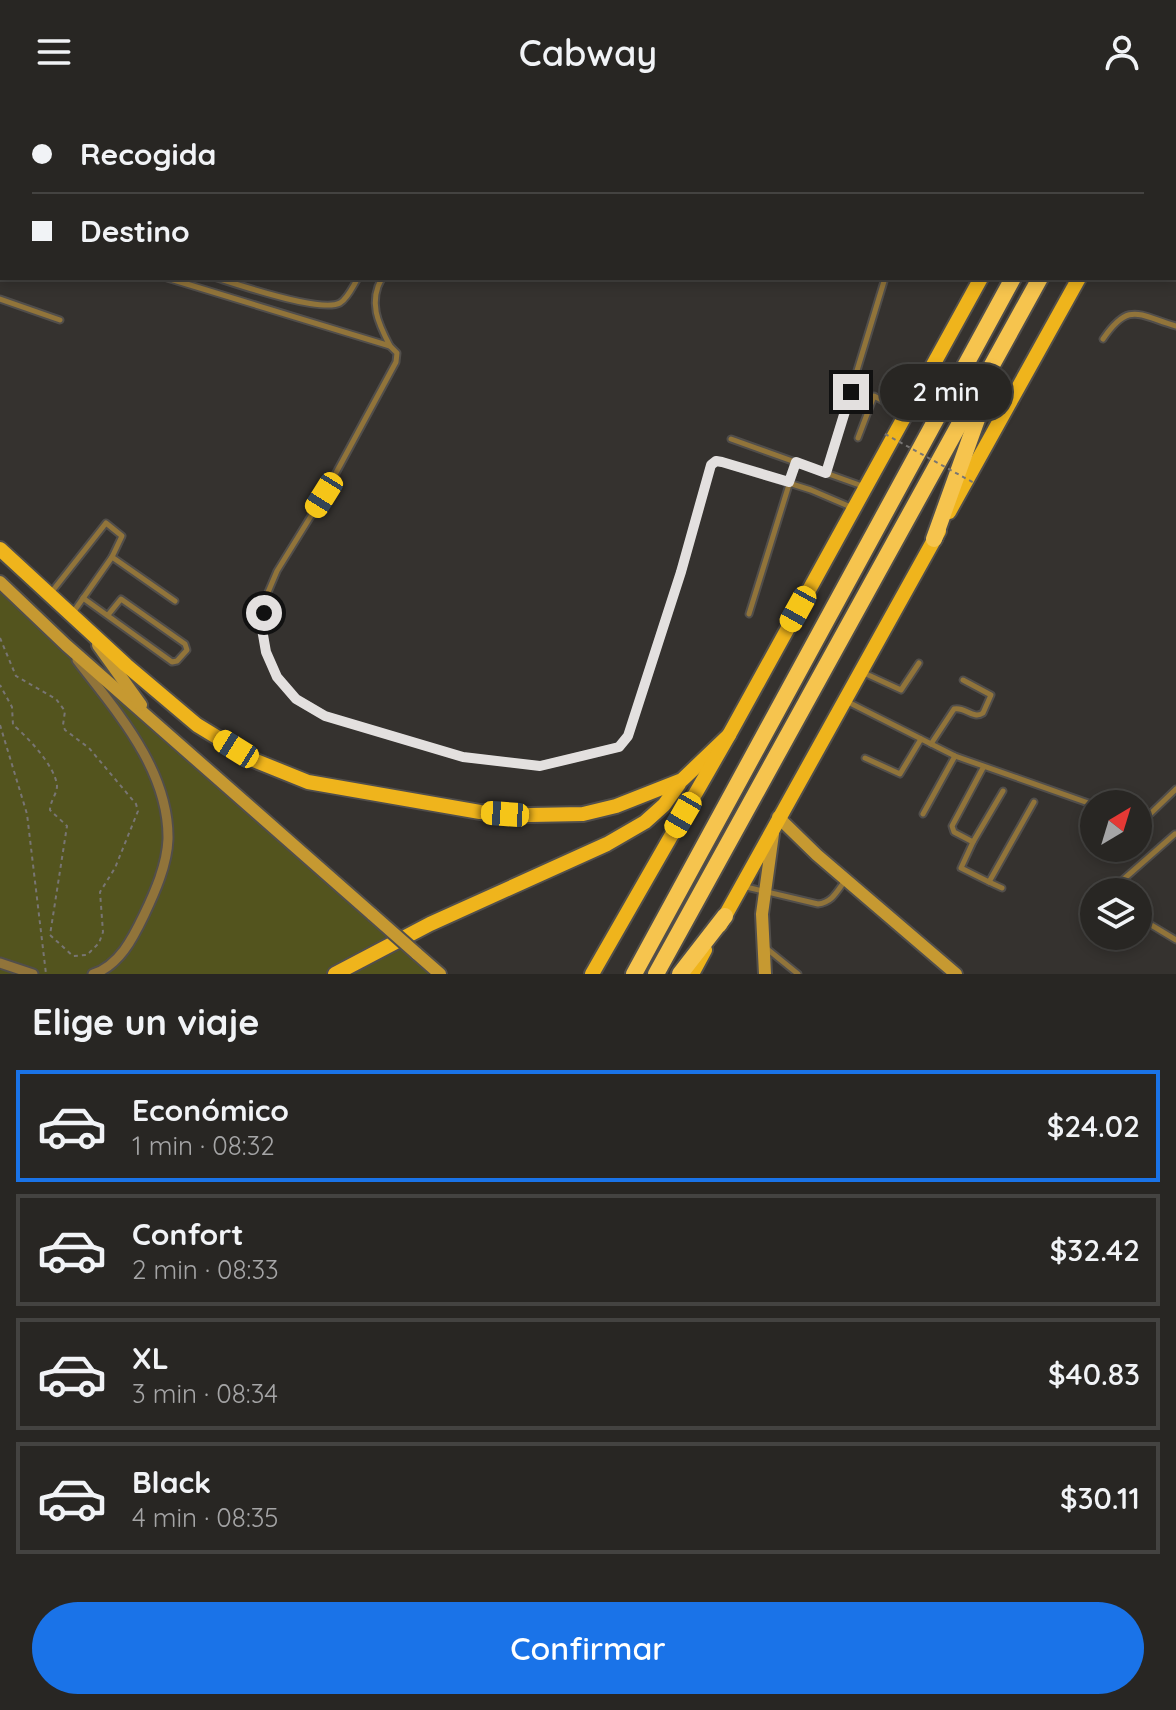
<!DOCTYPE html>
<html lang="es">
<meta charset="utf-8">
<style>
:root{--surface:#282623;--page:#302e2b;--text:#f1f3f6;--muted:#a5a5a6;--line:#444341;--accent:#1a73e8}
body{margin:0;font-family:Quicksand,sans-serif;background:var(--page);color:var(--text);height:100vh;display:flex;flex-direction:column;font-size:30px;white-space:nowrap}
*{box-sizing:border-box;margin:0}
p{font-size:26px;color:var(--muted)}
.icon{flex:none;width:44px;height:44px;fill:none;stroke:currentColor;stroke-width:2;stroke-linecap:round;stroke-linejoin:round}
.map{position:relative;height:870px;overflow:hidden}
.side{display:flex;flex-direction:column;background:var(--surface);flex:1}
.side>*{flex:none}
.guide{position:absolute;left:0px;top:0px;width:1176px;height:176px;box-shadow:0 4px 12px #0003,0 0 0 2px var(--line);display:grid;align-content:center;height:176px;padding:0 32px;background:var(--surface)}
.needle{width:52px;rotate:38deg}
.controls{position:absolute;left:1080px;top:686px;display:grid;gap:16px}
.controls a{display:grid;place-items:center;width:72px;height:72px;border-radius:50%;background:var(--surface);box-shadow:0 4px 12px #0003,0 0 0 2px var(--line);font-size:40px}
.end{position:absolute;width:36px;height:36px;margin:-18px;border:10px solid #e3e0df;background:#111;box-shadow:0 0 0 4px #111}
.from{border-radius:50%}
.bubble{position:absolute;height:56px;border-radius:28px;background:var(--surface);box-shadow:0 4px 12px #0003,0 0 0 2px var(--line);font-size:26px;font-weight:600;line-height:56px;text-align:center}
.car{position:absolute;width:24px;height:48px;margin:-24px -12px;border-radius:10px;box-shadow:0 0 6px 2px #0007;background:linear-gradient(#f5c518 24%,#345 0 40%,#f5c518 0 76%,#345 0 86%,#f5c518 0)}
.guide b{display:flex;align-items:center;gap:28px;height:76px;font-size:30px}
.guide b+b{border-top:2px solid var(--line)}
.guide i{width:20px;height:20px;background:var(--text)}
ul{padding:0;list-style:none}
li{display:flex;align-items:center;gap:24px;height:112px;margin:0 16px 12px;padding:0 16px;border:4px solid var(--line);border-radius:0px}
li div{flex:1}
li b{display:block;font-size:30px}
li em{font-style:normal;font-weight:600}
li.current{border-color:var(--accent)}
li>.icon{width:72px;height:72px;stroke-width:1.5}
h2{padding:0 32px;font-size:36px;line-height:96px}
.cta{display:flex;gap:16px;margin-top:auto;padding:16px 32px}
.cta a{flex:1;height:92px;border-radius:48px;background:var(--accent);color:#fff;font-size:32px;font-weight:600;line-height:92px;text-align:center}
header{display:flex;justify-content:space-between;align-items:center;height:104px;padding:0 32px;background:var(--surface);font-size:36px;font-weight:600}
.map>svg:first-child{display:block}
</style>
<header><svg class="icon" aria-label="menu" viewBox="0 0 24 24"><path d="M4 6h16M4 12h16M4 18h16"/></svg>Cabway<svg class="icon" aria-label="person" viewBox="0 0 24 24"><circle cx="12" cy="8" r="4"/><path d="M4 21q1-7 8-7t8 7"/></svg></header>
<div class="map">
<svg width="1176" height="870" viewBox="0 0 1176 870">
<rect width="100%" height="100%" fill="#35322f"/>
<!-- green -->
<path fill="#53541e" d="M0,471L433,870H0Z"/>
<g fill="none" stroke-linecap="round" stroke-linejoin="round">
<defs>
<g id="service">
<path d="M668,0L674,2"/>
<path d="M433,2L434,0"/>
<path d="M481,2L482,0"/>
<path d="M842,2L843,0"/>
<path d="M1063,2L1064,0"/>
<path d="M0,91L2,93"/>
<path d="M0,123L2,124"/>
<path d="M167,174L390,242L397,249L396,258L324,391L277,467L266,493L262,525L266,548L277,573L296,595L325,612L463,653L540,662L619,643L628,632L681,468L711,361L716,357L722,358L811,386L853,404"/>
<path d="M217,174C239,181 321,209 340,199C348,194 353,182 358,174"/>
<path d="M382,174C368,198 378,219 390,242"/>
<path d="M0,195L60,216"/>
<path d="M1103,235C1129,197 1138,211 1176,222"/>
<path d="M858,334L874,292L906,309"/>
<path d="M731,335L865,383"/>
<path d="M826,369L885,174"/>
<path d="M50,490L106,419L122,432L112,453"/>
<path d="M83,494L172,558L177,557L187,546L185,540L121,495L108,511"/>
<path d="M72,510L112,453L175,497"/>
<path d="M749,510L796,358"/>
<path d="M864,569L901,586L919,559"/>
<path d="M848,598L955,652L1094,701"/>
<path d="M931,640L954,605C965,602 973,616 983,609L991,591L963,576"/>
<path d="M865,654L900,670L921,635"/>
<path d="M983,664L952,722L954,728L973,738L1003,687"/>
<path d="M923,710L955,652"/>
<path d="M1138,715L1147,713L1176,685"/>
<path d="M973,738L961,764L989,778L1034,698"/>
<path d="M989,778L1002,784"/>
<path d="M742,782L818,800C832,798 836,789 844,778"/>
<path d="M1115,788L1117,781L1175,730"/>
<path d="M1138,813L1176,836"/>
<path d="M766,844L798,870"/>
</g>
<g id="minor">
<path d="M77,556C117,608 169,666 168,735C167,761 155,788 144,811C133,834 119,862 93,870"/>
<path d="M0,859L33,870"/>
</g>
<g id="secondary">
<path d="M0,478L66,541L373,811"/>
<path d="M98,541L141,601"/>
<path d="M778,713L817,751L956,870"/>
<path d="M416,849L440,870"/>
<path d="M765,870L762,810L773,730"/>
</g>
<g id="primary">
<path d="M1076,2L1078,0"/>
<path d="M1174,4L1176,1"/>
<path d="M949,408L1079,174"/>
<path d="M0,445L126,561L197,621L256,657L308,678L480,708L530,711L583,710L616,702L682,676L729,631"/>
<path d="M720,821L939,427"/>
<path d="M335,870L430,820L607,740L645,718L664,701L679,680"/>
<path d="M592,870L729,631L981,174"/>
<path d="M692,870L705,846"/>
</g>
<g id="trunk">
<path d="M1100,2L1101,0"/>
<path d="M1137,2L1138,0"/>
<path d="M934,435L990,279"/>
<path d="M634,870L1013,174"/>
<path d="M656,870L1040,174"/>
<path d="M680,870L725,812"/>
</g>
</defs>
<!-- service casing -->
<use href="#service" stroke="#514e4b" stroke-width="9"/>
<!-- minor casing -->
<use href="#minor" stroke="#514e4b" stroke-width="13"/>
<!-- secondary casing -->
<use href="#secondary" stroke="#514e4b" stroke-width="16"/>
<!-- primary casing -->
<use href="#primary" stroke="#514e4b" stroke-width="18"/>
<!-- trunk casing -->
<use href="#trunk" stroke="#514e4b" stroke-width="20"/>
<!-- path -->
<g stroke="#787573" stroke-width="2" stroke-dasharray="4 4" stroke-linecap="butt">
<path d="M0,534L16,572L56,595L65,607L63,621L65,626L89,644L136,700L138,707L115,764L100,788L103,828L99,839L87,851L73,852L50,831L67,722L50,706C50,697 57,690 57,682C56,663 26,631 13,621L12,603L0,581"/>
<path d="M0,621L27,710L46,870"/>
</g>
<!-- service -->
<use href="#service" stroke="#91743a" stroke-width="5"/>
<!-- minor -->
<use href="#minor" stroke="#91743a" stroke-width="9"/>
<!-- secondary -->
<use href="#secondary" stroke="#c69931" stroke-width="12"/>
<!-- primary -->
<use href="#primary" stroke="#efb41c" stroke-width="14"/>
<!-- trunk -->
<use href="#trunk" stroke="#f6c44e" stroke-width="16"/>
<defs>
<path id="secondary-bridge" d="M373,811L416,849"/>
</defs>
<!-- secondary-bridge casing -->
<use href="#secondary-bridge" stroke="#514e4b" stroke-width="16" stroke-linecap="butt"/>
<!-- path-bridge -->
<path stroke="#787573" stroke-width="2" stroke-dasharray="4 4" stroke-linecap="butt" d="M885,330L976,380"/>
<!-- secondary-bridge -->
<use href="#secondary-bridge" stroke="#c69931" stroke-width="12"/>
</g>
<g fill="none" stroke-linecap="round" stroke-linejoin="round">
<!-- route -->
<path stroke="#e3e0df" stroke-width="10" d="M264,509L262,525L266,548L277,573L296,595L325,612L463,653L540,662L619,643L628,632L681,468L711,361L716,357L722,358L789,378L796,358L826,369L851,288"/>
</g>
</svg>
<div class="controls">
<a><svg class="needle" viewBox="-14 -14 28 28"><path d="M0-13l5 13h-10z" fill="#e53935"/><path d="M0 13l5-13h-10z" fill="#a5a5a6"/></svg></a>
<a><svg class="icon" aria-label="layers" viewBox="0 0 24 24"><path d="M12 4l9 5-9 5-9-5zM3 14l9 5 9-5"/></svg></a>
</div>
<i class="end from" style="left:264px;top:509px"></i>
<i class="end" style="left:851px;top:288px"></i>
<div class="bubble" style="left:880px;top:260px;width:132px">2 min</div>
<i class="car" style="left:324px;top:391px;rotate:212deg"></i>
<i class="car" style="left:798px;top:505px;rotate:209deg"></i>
<i class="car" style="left:236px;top:645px;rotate:302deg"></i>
<i class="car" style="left:505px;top:710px;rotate:274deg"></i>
<i class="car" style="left:683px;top:711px;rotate:210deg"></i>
<div class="guide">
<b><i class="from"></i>Recogida</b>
<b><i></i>Destino</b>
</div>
</div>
<section class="side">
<h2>Elige un viaje</h2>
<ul>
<li class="current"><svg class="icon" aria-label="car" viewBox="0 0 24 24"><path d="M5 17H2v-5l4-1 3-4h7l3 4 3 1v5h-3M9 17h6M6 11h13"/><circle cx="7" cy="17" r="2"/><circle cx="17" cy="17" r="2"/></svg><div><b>Económico</b><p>1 min · 08:32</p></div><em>$24.02</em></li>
<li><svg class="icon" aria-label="car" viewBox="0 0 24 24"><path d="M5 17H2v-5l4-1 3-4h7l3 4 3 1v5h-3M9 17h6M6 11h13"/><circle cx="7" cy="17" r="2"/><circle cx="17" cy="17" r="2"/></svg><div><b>Confort</b><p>2 min · 08:33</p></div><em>$32.42</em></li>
<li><svg class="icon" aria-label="car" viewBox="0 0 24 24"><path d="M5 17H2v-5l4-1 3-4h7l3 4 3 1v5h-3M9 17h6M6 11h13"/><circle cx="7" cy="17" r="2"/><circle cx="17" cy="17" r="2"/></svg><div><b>XL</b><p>3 min · 08:34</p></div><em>$40.83</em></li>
<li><svg class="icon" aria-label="car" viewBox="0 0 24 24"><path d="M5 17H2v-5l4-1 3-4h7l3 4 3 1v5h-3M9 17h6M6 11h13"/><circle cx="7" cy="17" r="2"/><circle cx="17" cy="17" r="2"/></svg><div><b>Black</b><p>4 min · 08:35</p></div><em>$30.11</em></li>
</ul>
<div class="cta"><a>Confirmar</a></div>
</section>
